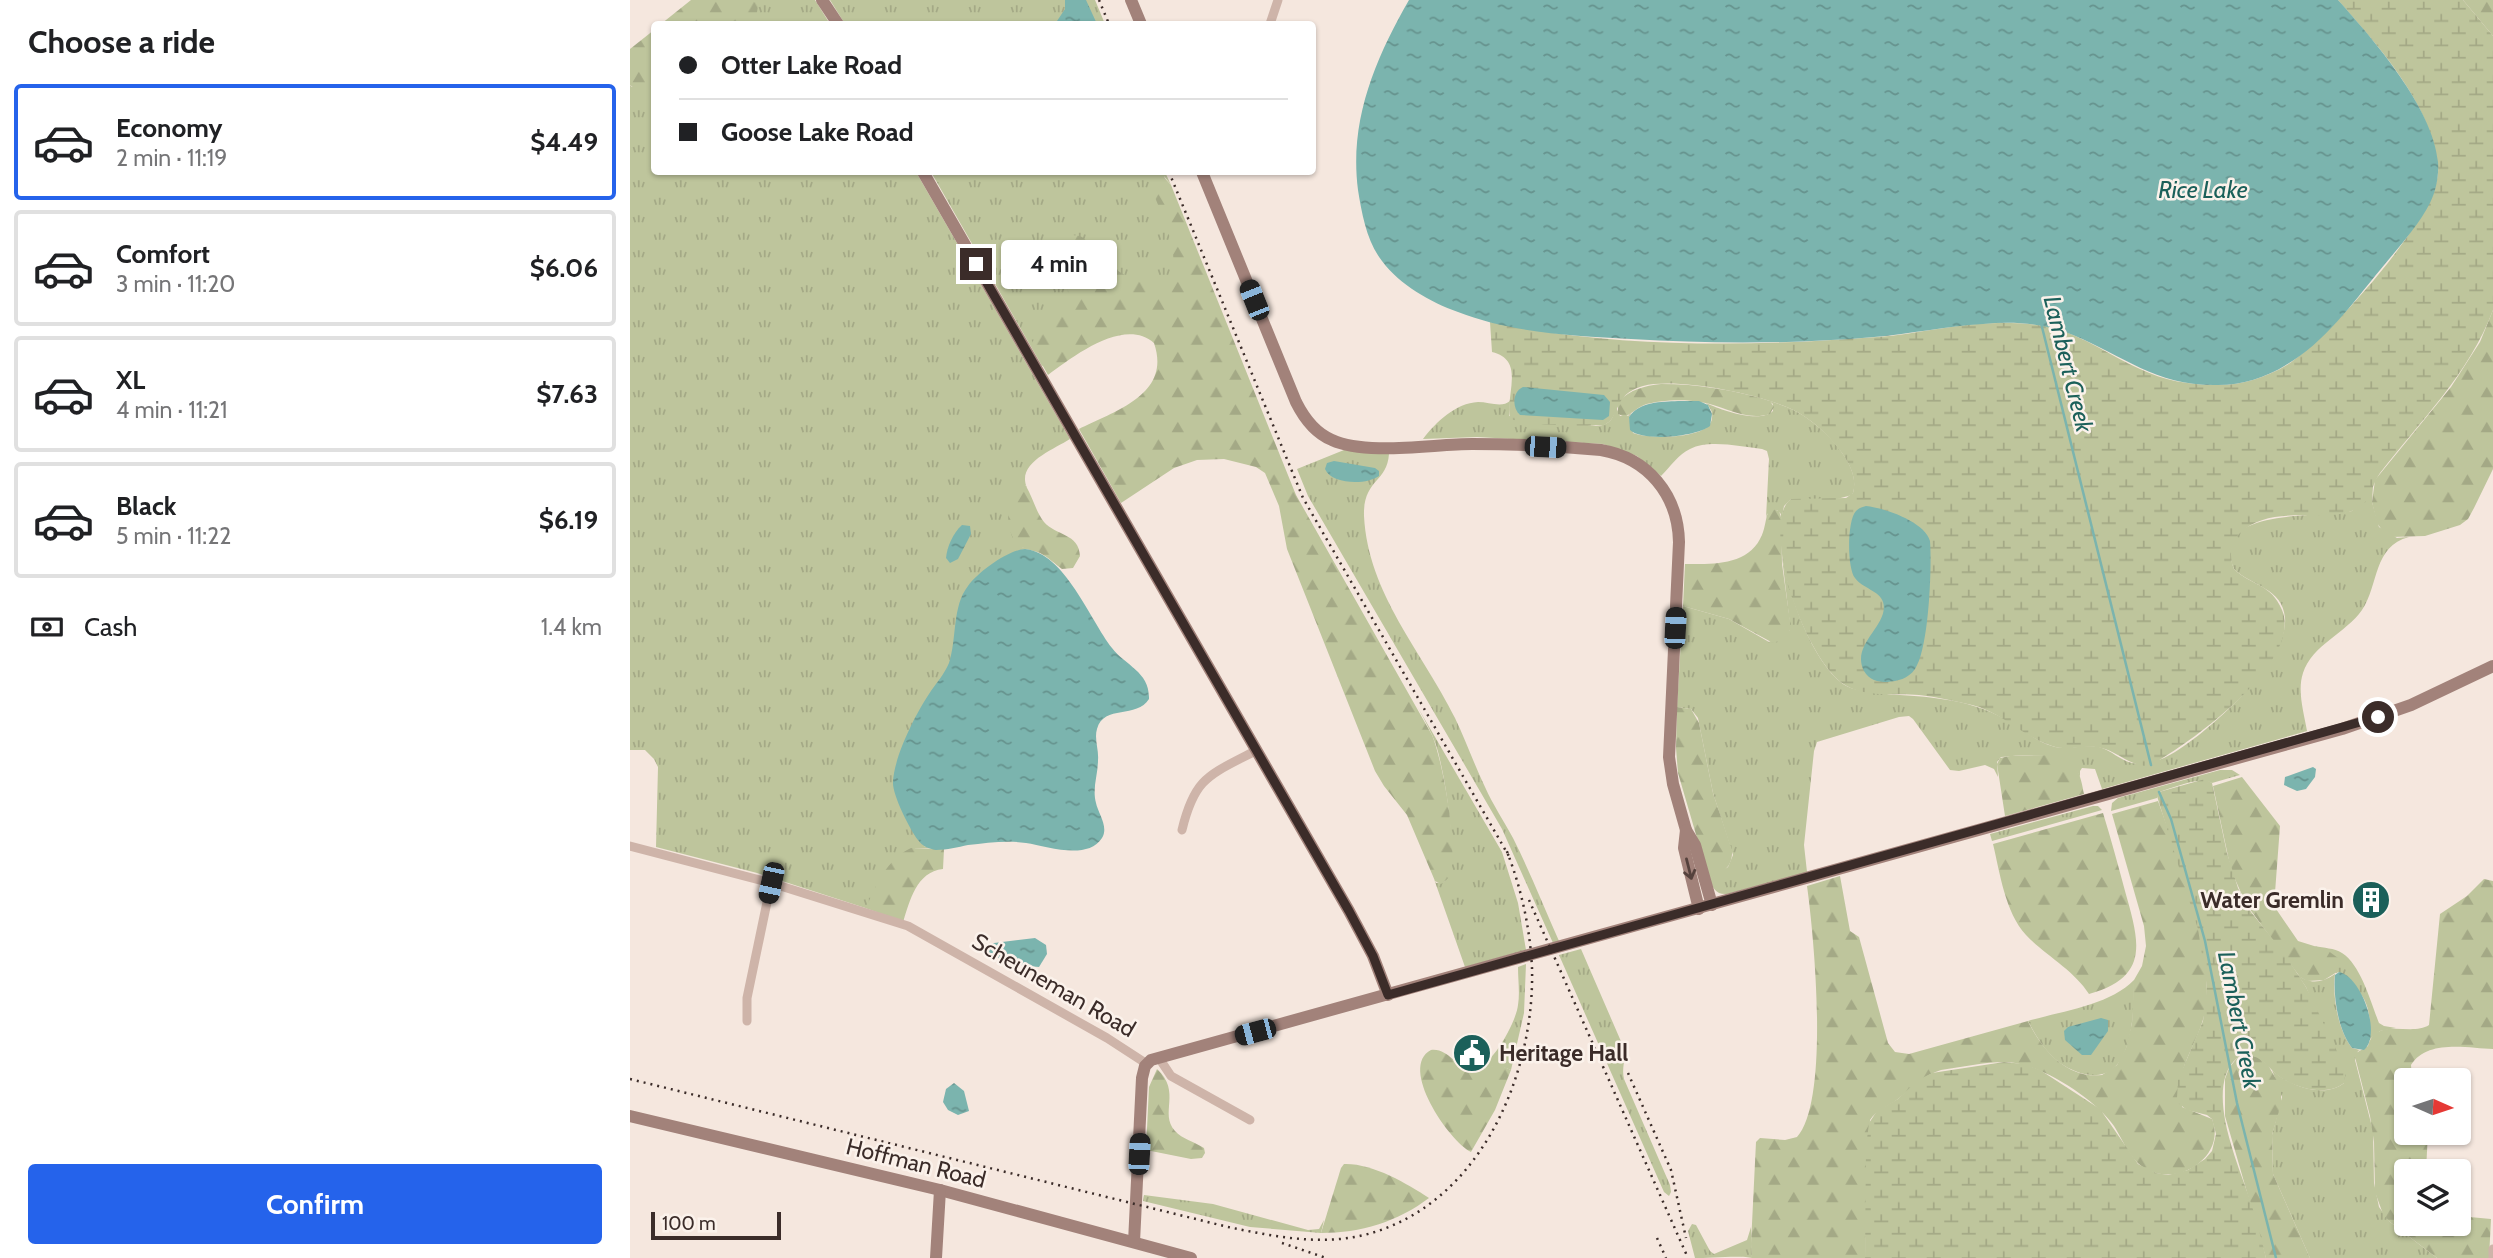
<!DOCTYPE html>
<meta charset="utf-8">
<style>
:root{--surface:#fff;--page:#f6f6f6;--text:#202124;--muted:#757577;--line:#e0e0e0;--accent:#2563eb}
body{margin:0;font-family:Cabin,sans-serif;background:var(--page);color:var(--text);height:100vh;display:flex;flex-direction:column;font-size:26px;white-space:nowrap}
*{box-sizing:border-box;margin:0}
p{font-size:23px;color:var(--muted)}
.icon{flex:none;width:38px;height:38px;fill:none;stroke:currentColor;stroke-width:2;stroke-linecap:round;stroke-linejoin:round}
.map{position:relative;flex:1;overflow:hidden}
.drawer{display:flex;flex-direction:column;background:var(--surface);width:630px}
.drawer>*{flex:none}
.hud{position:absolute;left:21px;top:21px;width:665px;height:154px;border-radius:7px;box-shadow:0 2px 5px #0004;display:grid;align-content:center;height:154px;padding:0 28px;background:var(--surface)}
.needle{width:46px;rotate:93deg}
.tools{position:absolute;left:1764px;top:1068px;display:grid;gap:14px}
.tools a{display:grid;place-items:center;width:77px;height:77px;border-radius:7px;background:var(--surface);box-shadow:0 2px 5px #0004;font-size:35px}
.scale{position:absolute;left:21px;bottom:18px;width:130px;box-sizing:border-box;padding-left:7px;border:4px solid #3b2c29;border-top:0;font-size:19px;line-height:24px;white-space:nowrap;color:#3b2c29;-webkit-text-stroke:5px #fbf2eb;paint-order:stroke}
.end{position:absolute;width:32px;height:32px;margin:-16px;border:9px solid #3b2c29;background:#fff;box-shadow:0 0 0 4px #fff}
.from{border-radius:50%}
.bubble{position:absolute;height:49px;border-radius:7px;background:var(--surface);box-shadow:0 2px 5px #0004;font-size:23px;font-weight:700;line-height:49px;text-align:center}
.car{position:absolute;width:21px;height:42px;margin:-21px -10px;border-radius:9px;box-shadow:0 0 5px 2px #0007;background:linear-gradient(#222 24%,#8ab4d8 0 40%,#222 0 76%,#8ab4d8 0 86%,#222 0)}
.hud b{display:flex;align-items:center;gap:24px;height:66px;font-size:26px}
.hud b+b{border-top:2px solid var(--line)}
.hud i{width:18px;height:18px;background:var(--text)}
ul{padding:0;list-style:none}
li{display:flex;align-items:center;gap:21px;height:116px;margin:0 14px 10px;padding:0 14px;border:4px solid var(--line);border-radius:7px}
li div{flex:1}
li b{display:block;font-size:26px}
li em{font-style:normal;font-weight:700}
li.active{border-color:var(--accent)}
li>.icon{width:63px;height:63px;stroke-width:1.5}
h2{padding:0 28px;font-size:32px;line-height:84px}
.pay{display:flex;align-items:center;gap:18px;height:77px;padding:0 28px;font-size:26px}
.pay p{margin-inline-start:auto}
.action{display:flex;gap:14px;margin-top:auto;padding:14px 28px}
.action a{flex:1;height:80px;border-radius:7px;background:var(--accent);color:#fff;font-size:28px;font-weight:700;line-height:80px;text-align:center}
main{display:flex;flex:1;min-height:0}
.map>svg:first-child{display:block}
</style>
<main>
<section class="drawer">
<h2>Choose a ride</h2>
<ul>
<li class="active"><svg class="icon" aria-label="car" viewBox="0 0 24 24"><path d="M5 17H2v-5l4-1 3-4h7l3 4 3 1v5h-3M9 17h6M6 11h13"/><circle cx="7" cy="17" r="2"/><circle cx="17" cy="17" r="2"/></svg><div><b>Economy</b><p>2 min · 11:19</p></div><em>$4.49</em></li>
<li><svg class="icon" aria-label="car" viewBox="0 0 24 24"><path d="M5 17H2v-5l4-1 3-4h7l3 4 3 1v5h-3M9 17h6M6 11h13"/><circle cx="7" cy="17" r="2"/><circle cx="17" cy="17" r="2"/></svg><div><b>Comfort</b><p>3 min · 11:20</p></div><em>$6.06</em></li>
<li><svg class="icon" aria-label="car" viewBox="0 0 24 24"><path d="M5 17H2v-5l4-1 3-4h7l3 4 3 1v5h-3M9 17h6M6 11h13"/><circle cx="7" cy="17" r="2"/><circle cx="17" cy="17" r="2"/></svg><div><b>XL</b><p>4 min · 11:21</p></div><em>$7.63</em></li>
<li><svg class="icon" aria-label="car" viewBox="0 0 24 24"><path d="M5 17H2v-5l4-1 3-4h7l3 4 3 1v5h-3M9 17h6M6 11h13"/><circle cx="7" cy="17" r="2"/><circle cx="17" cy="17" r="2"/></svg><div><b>Black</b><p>5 min · 11:22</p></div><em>$6.19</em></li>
</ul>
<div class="pay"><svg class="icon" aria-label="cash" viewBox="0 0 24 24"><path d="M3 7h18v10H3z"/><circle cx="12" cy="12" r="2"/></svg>Cash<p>1.4 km</p></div>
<div class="action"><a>Confirm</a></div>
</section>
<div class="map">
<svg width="1863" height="1258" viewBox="0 0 1863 1258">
<defs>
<pattern id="grass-tufts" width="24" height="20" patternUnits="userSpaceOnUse" patternTransform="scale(1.75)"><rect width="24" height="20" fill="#bec59c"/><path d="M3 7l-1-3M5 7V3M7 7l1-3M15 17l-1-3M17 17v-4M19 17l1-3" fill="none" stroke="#a4a986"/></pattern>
<pattern id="forest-firs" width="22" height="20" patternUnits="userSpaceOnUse" patternTransform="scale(1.75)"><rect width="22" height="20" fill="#bec59c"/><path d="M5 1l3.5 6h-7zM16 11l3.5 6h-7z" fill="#a4a986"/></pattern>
<pattern id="wetland-marsh" width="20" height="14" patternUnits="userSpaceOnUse" patternTransform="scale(1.75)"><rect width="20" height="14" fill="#bec59c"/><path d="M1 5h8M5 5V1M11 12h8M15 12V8" fill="none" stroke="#a4a986"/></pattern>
<pattern id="water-ripples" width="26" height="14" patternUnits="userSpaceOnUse" patternTransform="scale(1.75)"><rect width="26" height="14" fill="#7bb4ae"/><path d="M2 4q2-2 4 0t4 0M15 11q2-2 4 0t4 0" fill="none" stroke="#66938e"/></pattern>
</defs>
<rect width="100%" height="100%" fill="#f5e7de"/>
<!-- grass -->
<g fill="url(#grass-tufts)">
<path d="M121,0H185L200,24H119Z"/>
<path d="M200,0H465L475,24H215Z"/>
<path d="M24,63V172H286L440,439C423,450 386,463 397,488L395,485L392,547L399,549L390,550L294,846L299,848H285L257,915L127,873L26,847L28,767L24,759L15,750H0V85L2,87Z"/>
<path d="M301,172H535L541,185L534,176L581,321L517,317L412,366Z"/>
<path d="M1138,400C1148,404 1159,407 1169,413C1191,425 1235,467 1222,495L1207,499H1161L1154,506L1151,522V514L1147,510L1137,514L1136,518L1139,459L1137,451L1132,449C1111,447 1080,439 1060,449C1049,454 1040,467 1031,476L1007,456L973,444L847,437L793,439C806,422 826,403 848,402C859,402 872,408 880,401L879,416L966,426C980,425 983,419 986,407L990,416H998L1002,412L999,417L1003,433C1018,439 1081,440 1082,418C1083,411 1080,408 1076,403C1091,410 1130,424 1143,411V404Z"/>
<path d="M714,450L759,454C757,483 733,479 734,516C738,594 792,651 825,718C836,741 844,764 855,787C863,805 874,821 883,838C900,872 914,907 929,941L923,943L872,829L678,496L667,469Z"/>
<path d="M1743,486L1742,502L1749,527L1767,538L1779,537C1743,546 1749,585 1732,610C1716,633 1682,645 1673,673C1667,691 1674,713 1677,731L1472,789L1465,769L1452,768L1450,771V777C1439,750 1396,755 1371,757L1367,762L1368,777L1364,769L1355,765L1329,771L1320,770L1283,719L1279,716L1269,717L1187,742L1184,751L1174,845L1177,872L1097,894C1086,895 1083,888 1079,879L1098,867L1103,855L1083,793L1068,718L1061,709L1047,707L1053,606L1099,619L1139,642L1160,630V625L1152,557C1159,594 1181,660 1213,684C1229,696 1287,694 1311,699C1334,702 1356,708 1376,720C1391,728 1405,741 1422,746C1437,751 1453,744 1469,747C1481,750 1491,761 1502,763C1510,764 1527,761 1534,758C1570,741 1659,662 1655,618C1653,588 1621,586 1604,569C1578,505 1692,519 1722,511Z"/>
<path d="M787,706L872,852L888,903L896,950L835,967L804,879L806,883L814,882C831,865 814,769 806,745C801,731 794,719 787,706Z"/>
<path d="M1590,770H1602L1610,775L1582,783C1569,776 1544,788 1529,792L1527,798L1481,811L1482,803L1488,798Z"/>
<path d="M1463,806H1468L1472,810L1362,841L1360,834Z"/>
<path d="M1685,946C1694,948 1704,948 1712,953C1731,965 1741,1003 1749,1023L1754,1026L1766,1028L1750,1031L1740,1039C1741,1002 1735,995 1709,972L1706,973Z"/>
<path d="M951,949L993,1046C997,1058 991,1067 994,1079L1040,1185L1041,1192L1039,1196L1034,1192L929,955Z"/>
<path d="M896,964L894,1013L881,1070C862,1062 859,1070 842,1071C861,1068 886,1023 888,1005C890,993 888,980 888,967Z"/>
<path d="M1667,974C1679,985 1692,983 1705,974C1702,996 1708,1030 1722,1048L1730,1050L1728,1051L1725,1060L1743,1131L1744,1183L1749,1207L1760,1222L1807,1258H1680L1643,1174L1642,1135L1652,1097L1642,1070C1658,1086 1695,1099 1714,1083L1676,987Z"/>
<path d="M1504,980C1504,1017 1503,1094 1445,1071C1422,1062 1409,1042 1398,1021C1432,1011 1480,1005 1504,980Z"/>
<path d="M514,1195L583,1204L678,1230L689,1229L694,1220L691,1233L620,1227L513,1201Z"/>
<path d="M1062,1224L1066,1225L1080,1251L1084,1254L1117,1240L1121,1227L1122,1258C1113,1255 1078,1258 1065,1258L1058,1231Z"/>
</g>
<!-- forest -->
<g fill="url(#forest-firs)">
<path d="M61,0H129L125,24H31Z"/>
<path d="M1833,0H1863V36Z"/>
<path d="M24,30V102L0,85V49Z"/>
<path d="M523,173L532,175L541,185L666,495L802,735C813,762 827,842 821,871C820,877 817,880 811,884L805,881L777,815L754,786L745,771L657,549L649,506L635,473L626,467L594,459L567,460L544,468L491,503L449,429C484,411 542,395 524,343C494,317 444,356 418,375L401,345C404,339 408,332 413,326C421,318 433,317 437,304C444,282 418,260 438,239C443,234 446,235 452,237C467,249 477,265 493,274C503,280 518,284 530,281C562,270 527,206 521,187L519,177Z"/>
<path d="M1863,310V469L1844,508L1838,519L1830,525L1795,536L1761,537L1752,530L1747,523L1742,502L1745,480L1821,387L1850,342Z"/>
<path d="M1031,384C1067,384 1106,390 1140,401L1144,407L1140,414C1115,422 1093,405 1070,402C1054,399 1029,400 1014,405C1007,408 1002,413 995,417L988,414V402C1001,389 1014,386 1031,384Z"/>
<path d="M390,483L396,486C403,498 406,512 414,522C426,536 449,533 450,556L443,568L432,569C425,564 418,557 410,553C403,550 395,550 389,545C374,534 377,501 383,487Z"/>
<path d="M1143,509L1149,511L1151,517L1152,564L1160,621V630L1154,639L1143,643L1099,619L1053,606L1055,564C1081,564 1116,566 1130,539C1135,530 1135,521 1138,512Z"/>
<path d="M1047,707L1061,709L1069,723L1083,793L1102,850C1103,867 1093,873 1079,879L1048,773L1046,748Z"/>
<path d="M1380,756C1398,756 1433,751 1445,767C1451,775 1452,785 1454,794L1375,816L1367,764L1370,758Z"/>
<path d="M1612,777L1650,826L1644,906L1668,941L1697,950L1708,958L1709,965L1707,972L1694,980L1677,981L1670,977L1616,904L1601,870L1583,786Z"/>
<path d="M1528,801C1547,855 1583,948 1576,1004C1574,1026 1563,1043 1555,1064C1550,1076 1552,1094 1552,1107L1582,1119C1596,1154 1553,1185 1520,1171C1502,1164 1494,1142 1484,1126C1465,1099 1409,1062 1375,1062C1354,1062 1332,1067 1311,1070C1294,1075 1282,1088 1268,1099C1258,1107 1247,1109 1240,1120L1235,1258H1122L1121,1244L1126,1142L1130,1138L1155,1140L1167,1137C1200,1100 1184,936 1177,886L1210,876L1220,931L1229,937L1258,1043L1265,1052L1279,1054L1398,1021C1412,1050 1437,1079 1472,1075L1487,1065L1496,1048L1502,1023L1504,980L1512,966L1516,946L1514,926L1482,814Z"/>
<path d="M1473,813C1481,839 1488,865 1495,891C1509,941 1521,977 1459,994C1444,970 1415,955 1396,935C1375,912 1370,873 1363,844Z"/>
<path d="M281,848L314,849L313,869C286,872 280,901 273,922L236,908C246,885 257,859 281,848Z"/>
<path d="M1854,879L1863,881V1049C1837,1048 1797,1039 1781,1065L1782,1080H1776V1132H1798L1796,1171H1776V1223H1829V1216L1861,1219L1859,1258H1807L1760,1222L1753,1214L1745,1192L1744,1142L1740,1116L1725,1057L1726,1053L1738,1046C1746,1016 1781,1037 1799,1025L1810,914L1837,896Z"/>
<path d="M801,1050C819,1048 825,1068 842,1070C858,1073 859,1059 881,1070L865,1110L841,1152C819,1141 768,1067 801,1050Z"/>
<path d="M1618,1055L1628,1057L1638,1065L1651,1088V1104L1642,1135L1643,1174L1680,1258H1636L1595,1116V1079L1599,1068L1607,1058Z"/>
<path d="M527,1069C552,1092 529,1113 545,1131C552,1139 565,1142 574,1148L575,1153L572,1158L561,1159L516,1150L519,1087Z"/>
<path d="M714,1164C742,1163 776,1183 799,1198C767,1222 731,1233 691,1233L711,1168Z"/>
</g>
<!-- wetland -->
<g fill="url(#wetland-marsh)">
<path d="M1708,0H1833L1863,36V310C1839,374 1791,420 1750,473C1742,484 1741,501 1728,508C1697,526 1642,501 1609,534C1600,544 1599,557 1604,569C1621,586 1641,583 1652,610C1674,662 1558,745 1519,766C1501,766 1490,754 1475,749C1457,743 1439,752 1422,746C1393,737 1372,712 1342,705C1324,701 1307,697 1289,695C1265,693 1232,698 1212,683C1183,661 1155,590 1152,554C1150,539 1147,509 1161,499L1216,498L1223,493C1227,478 1220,465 1212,453C1200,437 1186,423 1169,413C1138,395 1048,377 1013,386C981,395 992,417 974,425C958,426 891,426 880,418C875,395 896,360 862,352L860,322C985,348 1119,347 1247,337C1289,334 1331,322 1373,323C1390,323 1408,324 1424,328C1455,337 1481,356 1510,369C1533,380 1559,385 1584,385C1609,386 1635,378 1657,365C1696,340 1813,213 1808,167C1801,103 1749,47 1708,0Z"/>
<path d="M1575,779L1582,783L1597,853L1608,888L1621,912L1654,953L1676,987L1716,1070L1714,1083C1697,1097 1666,1088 1650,1077C1640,1070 1635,1060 1623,1056L1607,1058C1574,1087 1607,1161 1618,1194C1625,1215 1631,1236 1636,1258H1235L1236,1147L1239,1123L1247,1111L1268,1099L1288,1080L1302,1073L1374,1062L1394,1064L1410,1070L1470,1109L1508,1164L1526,1173L1538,1175L1558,1170L1575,1159L1582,1151L1586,1134L1582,1119L1577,1115L1557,1110L1548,1103L1547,1098L1548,1080L1573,1021L1577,987L1568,929L1527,796L1529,792Z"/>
</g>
<!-- water -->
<g fill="url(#water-ripples)">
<path d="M435,0H456L467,24H425L435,9Z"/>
<path d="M779,0H1708C1744,40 1803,108 1808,162C1809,176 1806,191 1800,203C1787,228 1767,249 1750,270C1721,305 1695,342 1656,365C1635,378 1609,386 1584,385C1525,385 1494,356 1443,335C1415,323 1383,321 1353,324C1316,326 1281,334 1244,337C1164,344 1082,344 1001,339C943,336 882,333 828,312C800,302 770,285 752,261C737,242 732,215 728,190C719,121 745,59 779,0Z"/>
<path d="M893,387L974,395L980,402L979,416L973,420L890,415C882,408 882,392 893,387Z"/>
<path d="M1048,401H1069L1078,405L1082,414L1080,426C1065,437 1013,442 1000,430L999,417C1010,401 1031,402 1048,401Z"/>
<path d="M704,461L745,468L749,471V476C737,485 702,485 695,469L697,463Z"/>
<path d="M1236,506C1255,508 1295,522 1300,541C1302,567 1299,649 1285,669C1278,679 1268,681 1257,682C1248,682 1239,680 1234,671C1220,644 1260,625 1253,602C1250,591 1232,588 1225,578C1217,568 1217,520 1226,511C1229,508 1232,507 1236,506Z"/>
<path d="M332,525L340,526L341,534L328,559L320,563L316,558C317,547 323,533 332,525Z"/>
<path d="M395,549C435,553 460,620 482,648C496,666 520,672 519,699C507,719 474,704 467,729C464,739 469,750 468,760C468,775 462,788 466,803C468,813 479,827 472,838C457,861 417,846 396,843C377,840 357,843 338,845C328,847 317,850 306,850C299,849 292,846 288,840C280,830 262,794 263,782C264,757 285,715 299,694C306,683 314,675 319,663C327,639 322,606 338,586C348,572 378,550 395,549Z"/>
<path d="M1683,767L1686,769L1685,777L1676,789L1667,791L1654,785L1655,777Z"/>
<path d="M405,938L416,945L417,954L409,967L385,965L358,954L356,944Z"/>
<path d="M1709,972C1732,977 1752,1035 1734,1050L1722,1048C1708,1030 1703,997 1705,975Z"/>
<path d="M1471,1018L1478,1020V1031L1461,1055H1452L1435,1040L1434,1031L1438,1027Z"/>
<path d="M324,1083L334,1091L339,1111L328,1115L318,1110L313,1102L316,1089Z"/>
</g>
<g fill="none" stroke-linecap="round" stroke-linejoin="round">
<!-- stream -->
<g stroke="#7bb4ae" stroke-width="2.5">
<path d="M1411,323L1521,765"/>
<path d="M1529,792L1541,819L1575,941L1607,1103L1646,1258"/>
</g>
<!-- street -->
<g stroke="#ceb4a9" stroke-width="9">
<path d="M640,24L648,0"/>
<path d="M552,830C565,776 580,775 627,750"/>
<path d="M0,846L141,883L278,926L477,1038L517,1064"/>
<path d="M117,1021V998L141,883"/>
<path d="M529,1058L541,1076L620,1120"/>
<path d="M1863,1258V1249"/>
</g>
<!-- secondary -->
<g stroke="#a2827a" stroke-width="12">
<path d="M192,0L208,24"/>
<path d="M501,0L511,24"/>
<path d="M293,172L719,911L743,956L758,995"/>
<path d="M572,172L666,402C674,418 685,433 702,440C737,456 803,444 842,444C884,444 928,446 971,450C1018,458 1048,495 1049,542L1039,757L1043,784L1056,830L1065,845L1082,905"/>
<path d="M1056,830L1054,848L1069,909"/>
<path d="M0,1116L310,1190L561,1258"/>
<path d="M504,1242L512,1078L515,1066L521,1060L1712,729L1781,705L1863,666"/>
<path d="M306,1258L310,1190"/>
</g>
<!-- rail -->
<g stroke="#3b2c29" stroke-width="2.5" stroke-dasharray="2 5" stroke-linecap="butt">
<path d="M469,0L479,24"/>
<path d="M539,172L673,498L880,858"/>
<path d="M899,900L1058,1258"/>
<path d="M998,1073L1041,1170L1056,1238"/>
<path d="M0,1079L598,1227C642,1236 689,1246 734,1235C848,1207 905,1077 902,968C900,927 891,887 876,849"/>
<path d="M1027,1238L1036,1258"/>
<path d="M652,1243L696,1258"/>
</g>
</g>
<!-- one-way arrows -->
<defs><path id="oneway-shaft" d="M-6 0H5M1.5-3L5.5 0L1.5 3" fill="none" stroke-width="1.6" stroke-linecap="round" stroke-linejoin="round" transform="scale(1.75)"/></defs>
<use stroke="#55423d" href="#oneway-shaft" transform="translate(1059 869) rotate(76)"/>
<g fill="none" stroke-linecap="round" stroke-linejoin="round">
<!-- route -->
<path stroke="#3b2c29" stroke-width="9" d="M346,264L719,911L743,956L758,995L1748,717"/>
</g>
<!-- icons -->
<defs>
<symbol id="building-disc" viewBox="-11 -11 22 22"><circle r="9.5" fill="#1b605a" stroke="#fbf2eb"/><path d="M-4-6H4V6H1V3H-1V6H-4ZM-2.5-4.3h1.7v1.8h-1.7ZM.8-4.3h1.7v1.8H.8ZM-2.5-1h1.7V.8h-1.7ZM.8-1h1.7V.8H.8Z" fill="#fff"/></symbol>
<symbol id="civic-disc" viewBox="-11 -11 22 22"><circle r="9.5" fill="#1b605a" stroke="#fbf2eb"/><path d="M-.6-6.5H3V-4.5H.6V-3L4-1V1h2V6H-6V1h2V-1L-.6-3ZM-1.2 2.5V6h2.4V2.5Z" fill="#fff"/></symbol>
</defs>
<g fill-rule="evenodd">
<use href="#building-disc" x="1719" y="878" width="44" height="44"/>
<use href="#civic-disc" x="820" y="1031" width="44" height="44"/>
</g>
<g text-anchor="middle" stroke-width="5" stroke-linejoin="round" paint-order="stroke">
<!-- poi labels -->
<g font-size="23" font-weight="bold" fill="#3b2c29" stroke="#fbf2eb" text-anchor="end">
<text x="1714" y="908">Water Gremlin</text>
<text x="869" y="1061" text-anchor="start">Heritage Hall</text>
</g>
<!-- street labels -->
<g font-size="23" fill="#3b2c29" stroke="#fbf2eb">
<text transform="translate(424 985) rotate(30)" y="8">Scheuneman Road</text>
<text transform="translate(286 1163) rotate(14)" y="8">Hoffman Road</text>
</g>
<!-- water labels -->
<g font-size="24" font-style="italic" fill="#1b605a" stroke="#fbf2eb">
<text x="1573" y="198">Rice Lake</text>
<text transform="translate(1438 364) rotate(76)" y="8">Lambert Creek</text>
<text transform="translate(1609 1020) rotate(79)" y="8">Lambert Creek</text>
</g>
</g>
</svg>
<div class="tools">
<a><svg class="needle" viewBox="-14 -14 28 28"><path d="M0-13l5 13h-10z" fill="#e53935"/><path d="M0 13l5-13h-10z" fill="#757577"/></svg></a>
<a><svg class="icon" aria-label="layers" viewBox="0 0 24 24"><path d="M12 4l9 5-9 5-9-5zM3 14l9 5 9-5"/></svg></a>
</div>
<div class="scale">100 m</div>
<i class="end from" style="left:1748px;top:717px"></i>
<i class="end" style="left:346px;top:264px"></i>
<div class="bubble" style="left:371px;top:240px;width:116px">4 min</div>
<i class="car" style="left:624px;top:300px;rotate:338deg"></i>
<i class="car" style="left:915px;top:447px;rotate:93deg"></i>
<i class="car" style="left:1045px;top:628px;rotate:3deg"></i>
<i class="car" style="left:141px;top:883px;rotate:192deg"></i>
<i class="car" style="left:625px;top:1032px;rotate:255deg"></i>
<i class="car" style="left:509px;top:1154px;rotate:3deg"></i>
<div class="hud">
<b><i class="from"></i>Otter Lake Road</b>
<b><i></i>Goose Lake Road</b>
</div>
</div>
</main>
